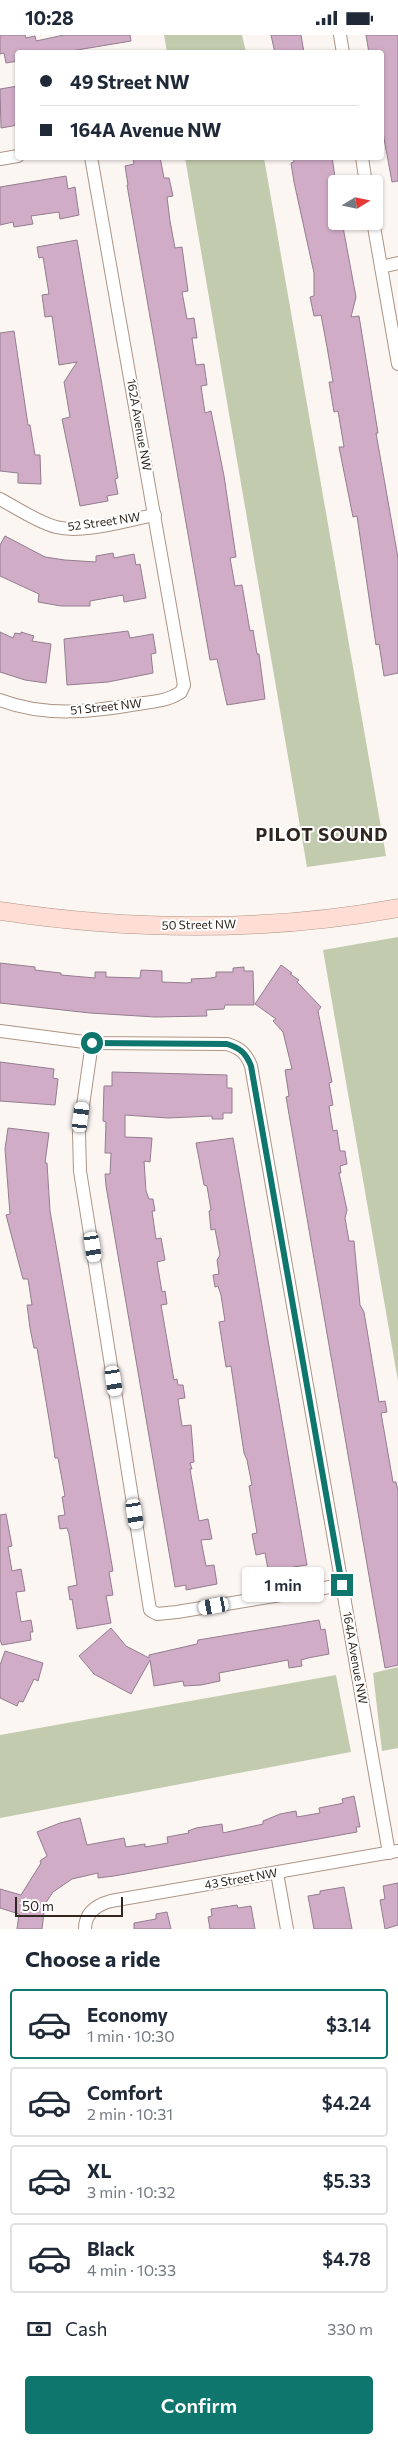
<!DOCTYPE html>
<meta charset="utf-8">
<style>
:root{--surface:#fff;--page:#f2f2f3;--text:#1f2937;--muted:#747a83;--line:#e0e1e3;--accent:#0f766e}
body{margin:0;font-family:Commissioner,sans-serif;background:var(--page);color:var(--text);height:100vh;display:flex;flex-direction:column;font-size:19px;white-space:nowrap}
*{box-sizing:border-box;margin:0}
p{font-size:16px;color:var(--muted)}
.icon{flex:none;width:28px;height:28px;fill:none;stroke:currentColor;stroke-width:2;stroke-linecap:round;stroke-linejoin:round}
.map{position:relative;height:1894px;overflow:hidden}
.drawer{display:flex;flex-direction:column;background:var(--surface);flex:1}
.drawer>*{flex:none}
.guide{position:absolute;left:15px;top:15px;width:369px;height:110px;border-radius:5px;box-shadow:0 1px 4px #0004;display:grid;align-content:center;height:110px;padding:0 25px;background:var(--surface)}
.needle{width:32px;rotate:80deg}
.tools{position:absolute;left:328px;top:140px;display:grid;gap:10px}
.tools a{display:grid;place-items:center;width:55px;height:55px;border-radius:5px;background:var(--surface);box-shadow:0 1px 4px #0004;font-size:25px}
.scale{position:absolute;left:15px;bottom:12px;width:108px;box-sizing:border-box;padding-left:5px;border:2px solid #30261f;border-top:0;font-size:14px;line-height:18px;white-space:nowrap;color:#30261f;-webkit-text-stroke:4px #fff;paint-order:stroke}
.end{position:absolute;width:22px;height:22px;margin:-11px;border:6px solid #0f766e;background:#fff;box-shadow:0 0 0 2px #fff}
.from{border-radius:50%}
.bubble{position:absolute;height:35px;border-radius:5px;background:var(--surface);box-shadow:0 1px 4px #0004;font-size:16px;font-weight:600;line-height:35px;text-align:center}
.car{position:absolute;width:15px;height:30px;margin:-15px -8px;border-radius:6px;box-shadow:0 0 4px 1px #0007;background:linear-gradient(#fff 24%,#345 0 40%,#fff 0 76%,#345 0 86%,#fff 0)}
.guide b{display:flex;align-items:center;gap:18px;height:48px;font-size:19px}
.guide b+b{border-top:1px solid var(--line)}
.guide i{width:12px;height:12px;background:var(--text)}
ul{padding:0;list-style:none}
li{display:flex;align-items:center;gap:15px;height:70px;margin:0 10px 8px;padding:0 15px;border:2px solid var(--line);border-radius:5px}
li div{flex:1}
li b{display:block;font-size:19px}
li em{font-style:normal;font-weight:600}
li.selected{border-color:var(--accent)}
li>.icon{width:45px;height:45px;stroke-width:1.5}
h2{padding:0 25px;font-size:22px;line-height:60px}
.pay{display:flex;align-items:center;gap:12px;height:55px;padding:0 25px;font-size:19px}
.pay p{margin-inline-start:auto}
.action{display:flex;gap:10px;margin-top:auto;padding:10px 25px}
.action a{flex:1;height:58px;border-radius:5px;background:var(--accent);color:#fff;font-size:20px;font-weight:600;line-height:58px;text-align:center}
.status{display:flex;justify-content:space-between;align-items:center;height:35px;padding:0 25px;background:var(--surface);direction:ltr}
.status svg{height:14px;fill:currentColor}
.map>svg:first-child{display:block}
</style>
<div class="status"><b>10:28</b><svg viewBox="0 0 49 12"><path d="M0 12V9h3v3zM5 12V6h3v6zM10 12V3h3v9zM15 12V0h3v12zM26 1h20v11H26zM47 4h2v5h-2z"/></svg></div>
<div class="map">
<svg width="398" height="1894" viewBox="0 0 398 1894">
<rect width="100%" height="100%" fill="#fcf6f3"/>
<!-- green -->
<g fill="#c3cbae">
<path d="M164,0H242L246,17H167Z"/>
<path d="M185,123H264L386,821L307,832Z"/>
<path d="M398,902V1346L323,915Z"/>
<path d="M398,1632V1713L382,1716L373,1638Z"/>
<path d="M336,1640L351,1717L0,1783V1700Z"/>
</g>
<!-- building -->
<g fill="#d0acc7" stroke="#947d8e">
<path d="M0,0H25L26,3L35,1L36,6L64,0H130L131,6L59,18H18V26L6,28L4,18L0,19Z"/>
<path d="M271,0H301L304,18H275Z"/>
<path d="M366,0H398V146L392,147L381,87V18H369Z"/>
<path d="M18,51V90L1,93L0,54Z"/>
<path d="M141,122H160L164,143H169L173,161L167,162L170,186L175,213L182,212L188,256L182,257L187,284L194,283L197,303H192L196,330L204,329L207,350L201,351L205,378L211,376L224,441L236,522L230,523L235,551L242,550L250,596L253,595L257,619H259L265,664L227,670L217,624L210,625L127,150H128L125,131L134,129L133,124Z"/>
<path d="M293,122H332L336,149V193L343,192L356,262L351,282L359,281L378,398H376L398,523V638L384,641L379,609L376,610L357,481L353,482L339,412H344L338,376L334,377L329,347H333L327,312L321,280L314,281L310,262L314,261V238L294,147L291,128L294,127Z"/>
<path d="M66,141L68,154L75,152L79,180L60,184L59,177L31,181L33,189L14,192L13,187L0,190V152Z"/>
<path d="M77,205L118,443L115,444L118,459L107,461L108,466L80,471L62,384L70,382L64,347L77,327L59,330L52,281L45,282L42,260L49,259L43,222L39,223L37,212Z"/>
<path d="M14,296L28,390H30L35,420H40L41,449L18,448V438L0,436V298Z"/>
<path d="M5,501L45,522L65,525L96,527V521L113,518L114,523L134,519L136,530L140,529L146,563L124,567L123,560L90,566V571H61L38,567L39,559L0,541V510Z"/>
<path d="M128,596L130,603L153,599L156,618L151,619L153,638L108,647L67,650L64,604Z"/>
<path d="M0,597L13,603L15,598L21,599V597L34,601L32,606L51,609L46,648L25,645L0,637Z"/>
<path d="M0,928L35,932V935L61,938V940L95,943V937H106V942L140,943L141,935L162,936V947L187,948L192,947L191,944L211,943L216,942V937H233V933L244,932V936H253L254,970H225L224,974L206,975L207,981L155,982L90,978L0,968Z"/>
<path d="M281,930L292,938L290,939L299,945L297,947L321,972L318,976L332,1047L329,1048L333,1070L329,1071L333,1096L337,1095L340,1116H345L347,1129L340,1131L341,1138H339L347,1175L345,1183L349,1206H354L360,1270L364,1277L379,1367L385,1366L387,1377L381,1378L393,1447H396L398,1456V1630L385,1633L286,1062L289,1061L285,1035L292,1034L283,997L273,986L276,984L255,969Z"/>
<path d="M0,1027L54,1034L53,1043L58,1044L55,1070L0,1066Z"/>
<path d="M112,1037L227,1040V1053H232V1078H223V1084H212V1081L168,1083L125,1080V1102L152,1103L150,1127L144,1126L146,1156L149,1164H153L155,1176H152L156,1204L161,1203L165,1225L157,1227L162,1257L165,1256L167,1269L161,1270L174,1345L177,1344L178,1350H183L185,1363L178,1364L182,1391L191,1390L194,1427L190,1428L192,1434H190L199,1486L208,1484L212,1504L201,1505L206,1531L214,1530L217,1549L186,1555V1550L175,1552L106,1151L105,1139H110L111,1118H105L106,1087L103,1086L104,1051H112Z"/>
<path d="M8,1093L49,1098L45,1128H47L50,1176L113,1536L109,1537L113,1560L106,1561L111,1588L77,1594L72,1564L70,1565L68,1552L77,1550L69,1499L67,1493L60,1494L58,1481L65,1480L62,1462L65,1461L58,1423H55L52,1402L37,1313H34L30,1293L27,1270H32L28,1244H23L6,1180L10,1179L5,1114Z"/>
<path d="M233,1103L307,1530L293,1532L294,1537L273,1541L269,1540L265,1518L256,1520L252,1499L257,1498L249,1451L252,1450L247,1425L244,1418L231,1331L226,1332L219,1287L225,1286L221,1260L218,1251L215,1252L213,1240L219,1239L217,1225L220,1220L215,1194L211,1195L209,1176L211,1175L207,1151L204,1150L196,1108Z"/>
<path d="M6,1479L12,1511L8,1512L12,1536L21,1534L25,1556L16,1557L21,1587L31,1585L33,1597H30L31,1605L2,1610L0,1605V1480Z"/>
<path d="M319,1585L321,1595L325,1594L329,1619L308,1623L301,1625L302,1631L289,1633L288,1625L219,1638L220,1646L201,1650L184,1651L183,1646L154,1651L150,1625L131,1659L94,1639L79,1621L111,1593L126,1611L149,1623V1620L197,1609L198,1605Z"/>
<path d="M5,1616L43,1628L38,1646L34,1644L23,1667L19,1666L17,1671L0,1663V1630Z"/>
<path d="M354,1761L360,1792H356L357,1797L114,1841L98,1843V1838L72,1844L53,1857L45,1869L42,1894H17L19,1879L0,1873V1854L21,1860L41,1828L40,1826L47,1821L37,1797L60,1788L80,1783L87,1810L124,1803L126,1812L145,1809V1812L168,1808L167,1802L189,1798L188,1796L196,1793L222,1789L223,1798L263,1789V1786L280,1779L296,1776L297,1782L320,1778L319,1773L339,1769L343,1768L342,1764Z"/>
<path d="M398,1848V1890L385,1894L380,1865L385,1864L383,1851Z"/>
<path d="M344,1852L352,1894H314L308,1861L320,1859V1856Z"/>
<path d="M237,1870L238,1873L251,1871L255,1894H210L208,1882L212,1881L211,1874Z"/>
<path d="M167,1877L171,1894H134V1888L156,1884V1879Z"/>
</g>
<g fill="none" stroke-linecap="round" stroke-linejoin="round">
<defs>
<g id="minor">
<path d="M340,0L343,18"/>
<path d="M362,122L366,149"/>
<path d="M0,124L18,121"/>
<path d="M373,186L398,329"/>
<path d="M381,232L398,228"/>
<path d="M0,464C17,473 37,487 56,492C84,499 126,485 155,480"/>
<path d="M0,665C45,682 91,677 137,669C152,667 168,666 181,657L184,650L91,122"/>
<path d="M0,996L92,1008L227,1009C240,1013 246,1018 251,1031L389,1818"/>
<path d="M92,1008L79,1098L80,1136L150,1575L157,1579L177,1577L342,1550"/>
<path d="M277,1838L287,1894"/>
<path d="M85,1894C85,1878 96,1870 111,1866L398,1816"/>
</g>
<path id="secondary" d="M0,876C132,896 267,897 398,873"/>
</defs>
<!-- minor casing -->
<use href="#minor" stroke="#ad9484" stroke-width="14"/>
<!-- secondary casing -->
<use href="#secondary" stroke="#ad9484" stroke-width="19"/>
<!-- minor -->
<use href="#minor" stroke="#fff" stroke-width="12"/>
<!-- secondary -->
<use href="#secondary" stroke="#feded4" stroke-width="18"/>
</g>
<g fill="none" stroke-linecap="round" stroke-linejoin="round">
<!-- route -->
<path stroke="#0f766e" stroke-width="6" d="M92,1008L227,1009C240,1013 246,1018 251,1031L342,1550"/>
</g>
<g text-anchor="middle" stroke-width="4" stroke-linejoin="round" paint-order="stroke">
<!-- street labels -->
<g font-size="12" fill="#30261f" stroke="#fff">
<text transform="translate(139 390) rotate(80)" y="4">162A Avenue NW</text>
<text transform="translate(104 487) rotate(-8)" y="4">52 Street NW</text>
<text transform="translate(106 672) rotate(-6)" y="4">51 Street NW</text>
<text transform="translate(199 890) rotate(-1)" y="4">50 Street NW</text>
<text transform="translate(355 1623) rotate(80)" y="4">164A Avenue NW</text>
<text transform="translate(241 1844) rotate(-10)" y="4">43 Street NW</text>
</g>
<!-- district labels -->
<g font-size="18" font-weight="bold" letter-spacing="1" fill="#30261f" stroke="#fff">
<text x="322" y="806">PILOT SOUND</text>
</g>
</g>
</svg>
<div class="tools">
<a><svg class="needle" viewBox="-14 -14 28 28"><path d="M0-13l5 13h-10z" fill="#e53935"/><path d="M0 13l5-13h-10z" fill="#747a83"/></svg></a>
</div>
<div class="scale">50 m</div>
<i class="end from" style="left:92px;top:1008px"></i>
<i class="end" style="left:342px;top:1550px"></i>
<div class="bubble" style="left:242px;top:1532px;width:82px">1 min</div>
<i class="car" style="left:81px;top:1082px;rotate:7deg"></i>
<i class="car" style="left:93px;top:1212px;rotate:171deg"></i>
<i class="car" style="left:114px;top:1346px;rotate:171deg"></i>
<i class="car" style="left:135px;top:1479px;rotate:171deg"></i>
<i class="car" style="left:214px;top:1571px;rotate:260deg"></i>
<div class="guide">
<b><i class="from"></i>49 Street NW</b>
<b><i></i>164A Avenue NW</b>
</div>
</div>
<section class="drawer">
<h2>Choose a ride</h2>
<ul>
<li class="selected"><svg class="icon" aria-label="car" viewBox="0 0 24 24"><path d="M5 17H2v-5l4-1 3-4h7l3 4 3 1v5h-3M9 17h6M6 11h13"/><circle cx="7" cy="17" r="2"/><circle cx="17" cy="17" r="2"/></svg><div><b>Economy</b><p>1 min · 10:30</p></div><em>$3.14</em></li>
<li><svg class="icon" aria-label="car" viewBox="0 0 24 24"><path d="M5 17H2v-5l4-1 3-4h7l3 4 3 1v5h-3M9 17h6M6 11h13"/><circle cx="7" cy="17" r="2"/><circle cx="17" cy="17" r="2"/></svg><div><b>Comfort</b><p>2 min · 10:31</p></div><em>$4.24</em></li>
<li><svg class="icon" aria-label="car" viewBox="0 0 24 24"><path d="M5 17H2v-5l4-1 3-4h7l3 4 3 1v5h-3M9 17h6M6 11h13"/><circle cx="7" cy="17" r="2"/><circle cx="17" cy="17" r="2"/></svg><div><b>XL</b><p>3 min · 10:32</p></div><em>$5.33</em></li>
<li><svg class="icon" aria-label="car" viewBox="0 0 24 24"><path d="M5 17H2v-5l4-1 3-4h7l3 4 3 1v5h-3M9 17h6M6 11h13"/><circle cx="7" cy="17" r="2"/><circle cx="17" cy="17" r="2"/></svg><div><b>Black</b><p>4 min · 10:33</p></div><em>$4.78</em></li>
</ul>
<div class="pay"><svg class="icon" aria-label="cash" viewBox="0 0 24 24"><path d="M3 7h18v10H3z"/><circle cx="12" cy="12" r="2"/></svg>Cash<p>330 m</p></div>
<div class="action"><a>Confirm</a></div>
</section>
